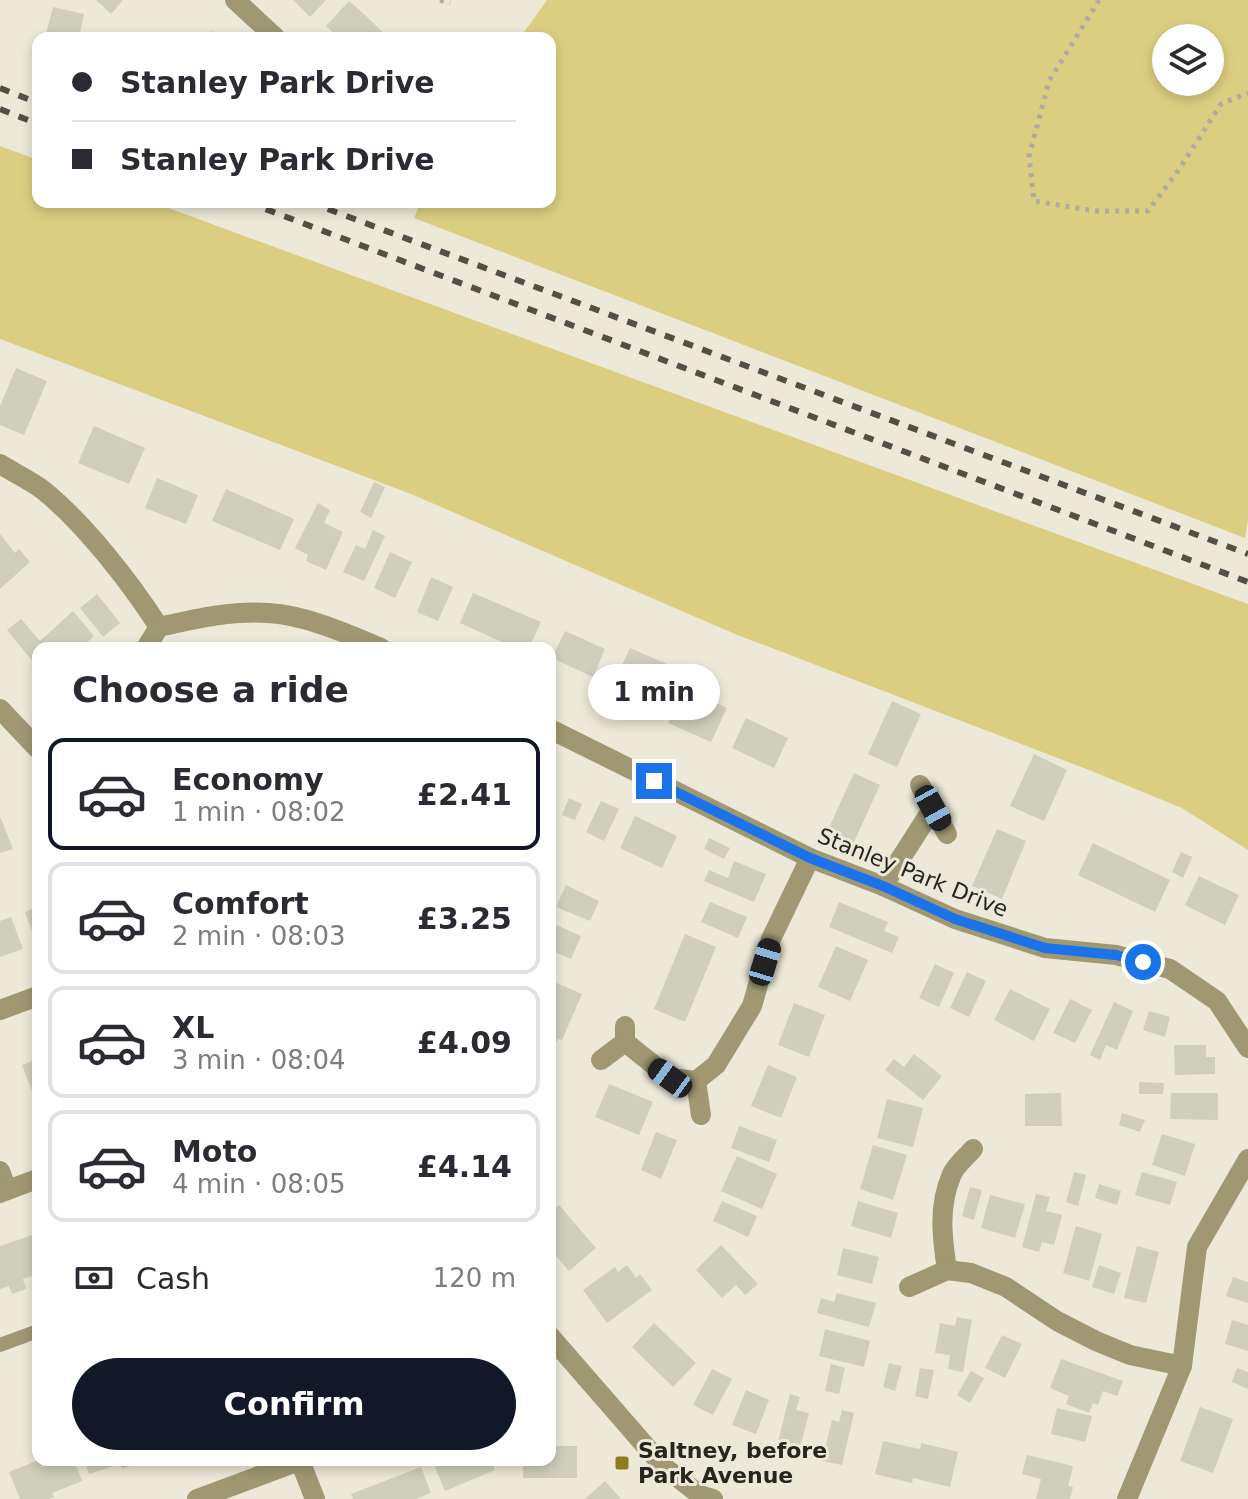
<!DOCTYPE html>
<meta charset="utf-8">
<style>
:root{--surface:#fff;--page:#f7f7f7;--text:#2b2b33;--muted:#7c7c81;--line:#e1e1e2;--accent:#111827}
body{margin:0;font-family:"DejaVu Sans",sans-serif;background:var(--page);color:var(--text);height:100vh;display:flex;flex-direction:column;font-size:30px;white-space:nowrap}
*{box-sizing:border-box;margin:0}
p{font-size:26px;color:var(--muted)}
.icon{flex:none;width:44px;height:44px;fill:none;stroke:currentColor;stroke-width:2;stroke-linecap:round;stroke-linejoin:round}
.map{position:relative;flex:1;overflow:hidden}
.side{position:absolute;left:32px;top:642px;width:524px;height:824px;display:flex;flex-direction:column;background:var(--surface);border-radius:16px;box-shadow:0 4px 12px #0003}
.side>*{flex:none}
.guide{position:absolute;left:32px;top:32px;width:524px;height:176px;border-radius:16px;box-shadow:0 4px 12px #0003;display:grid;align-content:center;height:176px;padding:0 40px;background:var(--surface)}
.fabs{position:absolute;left:1152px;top:24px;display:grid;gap:16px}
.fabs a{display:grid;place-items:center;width:72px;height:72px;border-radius:50%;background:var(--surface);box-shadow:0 4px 12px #0003;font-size:40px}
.end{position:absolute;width:36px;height:36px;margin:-18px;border:10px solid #1a73e8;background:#fff;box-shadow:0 0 0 4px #fff}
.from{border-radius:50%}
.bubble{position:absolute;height:56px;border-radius:28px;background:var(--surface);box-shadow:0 4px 12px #0003;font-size:26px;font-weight:800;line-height:56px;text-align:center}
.car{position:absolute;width:24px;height:48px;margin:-24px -12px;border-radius:10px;box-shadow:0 0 6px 2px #0007;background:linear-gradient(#222 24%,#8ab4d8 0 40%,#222 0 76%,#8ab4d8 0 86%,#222 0)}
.guide b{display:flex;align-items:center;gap:28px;height:76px;font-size:30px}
.guide b+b{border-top:2px solid var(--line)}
.guide i{width:20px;height:20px;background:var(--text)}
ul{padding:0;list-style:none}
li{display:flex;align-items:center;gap:24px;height:112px;margin:0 16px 12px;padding:0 24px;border:4px solid var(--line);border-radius:16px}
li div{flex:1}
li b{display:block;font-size:30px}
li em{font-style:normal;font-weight:800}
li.active{border-color:var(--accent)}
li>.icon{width:72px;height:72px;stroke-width:1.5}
h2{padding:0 40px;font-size:36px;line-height:96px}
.pay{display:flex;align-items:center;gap:20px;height:88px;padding:0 40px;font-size:30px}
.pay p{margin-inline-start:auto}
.button{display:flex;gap:16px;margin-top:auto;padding:16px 40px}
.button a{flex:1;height:92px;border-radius:48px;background:var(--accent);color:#fff;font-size:32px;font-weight:800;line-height:92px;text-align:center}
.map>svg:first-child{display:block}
</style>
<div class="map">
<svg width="1248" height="1499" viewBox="0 0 1248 1499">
<rect width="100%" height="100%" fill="#ece9d9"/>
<!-- green -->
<g fill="#dcce81" fill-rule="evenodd">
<path d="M547,0H1248V520L1245,538L414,218L421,202H550V38H520ZM1166,38H1210V82H1166Z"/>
<path d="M0,146L38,160V202H152L1248,604V850L1182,808L1089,770L735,634L411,494L0,339Z"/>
</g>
<!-- building -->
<g fill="#d0cebd">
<path d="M96,0H123L111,14Z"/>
<path d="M293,0H326L310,17Z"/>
<path d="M349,1L364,14L389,38H339L326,26Z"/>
<path d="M53,7L84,14L79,38H45Z"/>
<path d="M210,31L231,37V38H208Z"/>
<path d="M16,368L47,381L24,435L0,425V406Z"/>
<path d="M94,426L145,448L129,484L78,463Z"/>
<path d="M157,478L198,495L186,524L145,508Z"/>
<path d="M374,482L385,487L371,518L360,512Z"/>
<path d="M226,489L294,519L280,550L212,521Z"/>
<path d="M318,503L330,510L324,523L343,532L326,570L306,561L308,555L295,548Z"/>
<path d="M373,530L385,536L364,581L343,572L356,545L365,549Z"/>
<path d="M0,534L15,553L19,549L30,562L0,589Z"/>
<path d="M390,552L412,562L395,598L374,588Z"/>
<path d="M431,577L453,587L438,621L417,612Z"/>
<path d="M473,593L541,622L529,648H515L460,623Z"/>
<path d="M97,594L120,623L103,637L80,608Z"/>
<path d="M73,611L94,636L81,648H38V668L7,630L21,619L40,641Z"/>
<path d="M565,631L605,649L593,677L552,658Z"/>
<path d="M630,648L672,666L658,697L616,678Z"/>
<path d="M684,688L727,708L711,742L668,723Z"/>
<path d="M892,701L921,714L897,767L868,754Z"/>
<path d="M746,718L788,738L774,768L732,748Z"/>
<path d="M1034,754L1067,770L1044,821L1010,806Z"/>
<path d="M854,773L880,785L853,844L827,832Z"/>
<path d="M569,798L582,804L575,820L562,815Z"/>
<path d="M601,801L619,809L604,841L586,832Z"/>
<path d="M0,816L13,849L0,853Z"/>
<path d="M635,816L677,836L662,868L620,848Z"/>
<path d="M997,829L1026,841L1002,899L972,886Z"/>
<path d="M709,838L730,848L724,859L704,849Z"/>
<path d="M1093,843L1170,880L1155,912L1078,875Z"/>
<path d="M1181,852L1192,857L1183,878L1172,872Z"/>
<path d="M734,861L766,874L754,902L704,881L709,870L728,878Z"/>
<path d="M1199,876L1239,895L1225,925L1185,905Z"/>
<path d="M566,885L599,901L590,921L556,907Z"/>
<path d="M710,902L747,917L738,938L701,922Z"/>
<path d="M839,902L888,922L884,931L899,937L892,953L829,927Z"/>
<path d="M38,907V947L25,912Z"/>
<path d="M11,917L23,949L0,957V921Z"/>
<path d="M550,922L581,936L571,959L550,950Z"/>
<path d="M685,934L716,947L685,1022L654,1009Z"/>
<path d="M836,946L868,960L850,1001L818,987Z"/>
<path d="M935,964L954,973L939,1007L919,998Z"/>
<path d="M967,972L986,981L969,1017L950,1008Z"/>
<path d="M550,980L582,994L562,1040L558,1039L550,1057Z"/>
<path d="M1010,989L1050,1009L1034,1041L994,1020Z"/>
<path d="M1070,999L1092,1010L1075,1043L1053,1033Z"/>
<path d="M1114,1002L1133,1011L1117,1050L1106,1045L1100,1060L1090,1055Z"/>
<path d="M794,1003L825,1015L809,1057L778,1045Z"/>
<path d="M1149,1011L1170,1017L1165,1037L1143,1030Z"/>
<path d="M1174,1045H1206V1057H1215V1074L1175,1075Z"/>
<path d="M914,1054L942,1076L923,1100L885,1070L894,1059L904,1067Z"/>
<path d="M38,1059V1106L22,1065Z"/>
<path d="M768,1065L797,1077L781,1118L751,1106Z"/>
<path d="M1139,1082L1164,1083L1163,1094H1139Z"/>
<path d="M609,1084L653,1102L639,1135L595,1117Z"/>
<path d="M1061,1093L1062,1126H1025V1094Z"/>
<path d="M1171,1093H1218V1120L1170,1119Z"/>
<path d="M887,1099L923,1108L913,1147L877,1138Z"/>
<path d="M1122,1113L1145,1120L1140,1132L1119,1125Z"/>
<path d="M739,1126L777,1140L769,1162L731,1148Z"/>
<path d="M656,1132L677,1140L661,1179L641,1170Z"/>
<path d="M1162,1134L1195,1144L1185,1176L1152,1165Z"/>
<path d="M873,1145L907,1155L893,1200L860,1189Z"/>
<path d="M737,1156L777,1174L762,1209L721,1191Z"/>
<path d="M1074,1172L1086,1175L1078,1206L1066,1202Z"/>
<path d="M1142,1172L1177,1182L1170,1205L1135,1195Z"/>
<path d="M1099,1184L1121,1191L1117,1205L1095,1198Z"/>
<path d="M970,1187L982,1190L974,1220L962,1216Z"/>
<path d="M1036,1194L1050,1197L1046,1211L1062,1215L1054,1245L1042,1242L1039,1252L1022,1247Z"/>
<path d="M990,1195L1025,1204L1015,1238L981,1228Z"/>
<path d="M722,1201L757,1216L748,1237L713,1221Z"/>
<path d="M858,1201L898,1213L891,1238L851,1226Z"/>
<path d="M559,1205L596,1248L569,1271L550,1249V1212Z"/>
<path d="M1076,1226L1102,1234L1089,1281L1063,1273Z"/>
<path d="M38,1233V1274L23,1279L26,1289L12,1294L9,1286L0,1289V1246Z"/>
<path d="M721,1245L758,1284L745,1295L736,1285L722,1298L696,1270Z"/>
<path d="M1137,1246L1159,1252L1146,1303L1124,1298Z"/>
<path d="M843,1248L879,1257L872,1284L837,1275Z"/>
<path d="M627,1265L636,1278L640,1274L652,1290L607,1323L583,1290L615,1267L618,1272Z"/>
<path d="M1099,1265L1121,1273L1114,1294L1092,1287Z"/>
<path d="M1233,1277L1248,1282V1303L1226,1296Z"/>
<path d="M837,1293L876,1303L869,1327L817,1313L821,1298L834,1302Z"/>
<path d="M957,1317L972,1320L963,1372L948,1369L950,1355L935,1353L940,1323L955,1326Z"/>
<path d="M1232,1320L1248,1325V1351L1225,1344Z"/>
<path d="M654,1323L696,1363L673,1387L632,1347Z"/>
<path d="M825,1329L870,1341L864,1367L819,1356Z"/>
<path d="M1002,1335L1022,1344L1005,1378L985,1368Z"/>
<path d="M1061,1359L1123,1381L1117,1396L1103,1391L1098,1405L1093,1403L1089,1413L1066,1404L1069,1396L1050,1388Z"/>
<path d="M889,1363L902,1366L895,1391L883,1387Z"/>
<path d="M831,1364L845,1368L839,1394L825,1391Z"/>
<path d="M920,1368L934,1370L928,1399L915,1396Z"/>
<path d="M1237,1368L1248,1372V1389L1232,1382Z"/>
<path d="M712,1369L732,1379L713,1415L693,1405Z"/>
<path d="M971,1371L984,1378L970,1403L957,1395Z"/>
<path d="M746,1390L769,1400L756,1434L732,1425Z"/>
<path d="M790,1394L800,1397L796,1410L809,1413L799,1452L777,1446Z"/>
<path d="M1200,1407L1233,1419L1213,1473L1180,1461Z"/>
<path d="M1057,1408L1092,1416L1085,1442L1051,1434Z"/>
<path d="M842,1410L854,1413L842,1465L822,1461L832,1420L839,1422Z"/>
<path d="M883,1441L920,1449L921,1443L958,1452L950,1487L913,1478L912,1483L875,1474Z"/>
<path d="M550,1446H577V1478H523V1460H550Z"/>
<path d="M1027,1455L1073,1466L1068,1486L1073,1487L1070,1499H1036L1041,1479L1022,1474Z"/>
<path d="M39,1460L42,1467L59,1460H74L82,1481L52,1493L54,1497L49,1499H20L9,1472Z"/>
<path d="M84,1460H145L122,1469L120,1464L89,1474Z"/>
<path d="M439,1460H491L495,1470L445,1491L433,1462Z"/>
<path d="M421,1467L431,1493L416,1499H353L351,1494Z"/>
<path d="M605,1481L621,1499H585Z"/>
</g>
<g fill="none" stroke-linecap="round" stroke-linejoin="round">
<!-- path -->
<g stroke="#aeac9f" stroke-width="5" stroke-dasharray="4 6" stroke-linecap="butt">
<path d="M440,0L450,3"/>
<path d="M1099,0L1049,81L1029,156L1034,201L1095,211H1148L1178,171L1221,104L1248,93"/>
</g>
<!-- service -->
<path stroke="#9f9872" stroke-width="14" d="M0,1345L38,1331"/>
<!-- minor -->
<g stroke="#9f9872" stroke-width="20">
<path d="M235,0L276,38"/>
<path d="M0,464C14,473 30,480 43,490C85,524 130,582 159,627"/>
<path d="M146,648L159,627C195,619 232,610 269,613C305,615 348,634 381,648"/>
<path d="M550,729L810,858L883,886L955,919L1045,948L1116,955L1170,969L1217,1001L1248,1048"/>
<path d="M920,785L947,834"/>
<path d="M883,886L933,808"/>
<path d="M0,1010L38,996"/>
<path d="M625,1026V1042L670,1078L696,1081L716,1065L752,1006L771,939L810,858"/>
<path d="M601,1060L625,1042"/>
<path d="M696,1081L701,1115"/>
<path d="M0,1171L7,1190"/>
<path d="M0,1193L37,1179"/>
<path d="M947,1270C942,1237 938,1206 952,1174C956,1165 966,1157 973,1149"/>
<path d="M909,1287L947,1270L971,1273L1006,1287L1057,1321L1096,1341L1130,1355L1182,1366"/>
<path d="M300,1461L315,1499"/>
<path d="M197,1499L302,1460"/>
<path d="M1127,1499L1182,1366L1197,1247L1248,1159"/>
</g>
<!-- tertiary -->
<g stroke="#9f9872" stroke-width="20">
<path d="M0,709L38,749"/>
<path d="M550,1336L663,1466L700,1495L713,1499"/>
</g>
<!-- rail -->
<g stroke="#514f47" stroke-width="6" stroke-dasharray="10 10" stroke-linecap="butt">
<path d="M0,88L38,103"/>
<path d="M0,109L38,124"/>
<path d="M247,202L1248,582"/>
<path d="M309,202L1248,554"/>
</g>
</g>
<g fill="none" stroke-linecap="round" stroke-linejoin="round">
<!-- route -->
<path stroke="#1a73e8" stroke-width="10" d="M654,781L810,858L883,886L955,919L1045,948L1116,955L1143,962"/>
</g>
<!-- markers -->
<rect fill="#8c7c22" stroke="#ece9d9" stroke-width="3" x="614" y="1455" width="16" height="16" rx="4"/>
<g text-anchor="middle" stroke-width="6" stroke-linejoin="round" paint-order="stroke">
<!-- street labels -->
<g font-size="22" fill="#26251f" stroke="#ece9d9">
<text transform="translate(913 872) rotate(22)" y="8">Stanley Park Drive</text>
</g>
<!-- poi labels -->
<g font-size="22" font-weight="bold" fill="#26251f" stroke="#ece9d9" text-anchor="start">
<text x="638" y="1458">Saltney, before<tspan x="638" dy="25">Park Avenue</tspan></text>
</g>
</g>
</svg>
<div class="fabs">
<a><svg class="icon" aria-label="layers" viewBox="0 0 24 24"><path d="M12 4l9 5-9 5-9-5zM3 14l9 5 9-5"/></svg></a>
</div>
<i class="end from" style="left:1143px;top:962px"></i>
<i class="end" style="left:654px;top:781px"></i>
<div class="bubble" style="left:588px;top:664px;width:132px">1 min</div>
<i class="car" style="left:933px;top:808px;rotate:151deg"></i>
<i class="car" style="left:765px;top:962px;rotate:17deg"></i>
<i class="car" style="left:670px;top:1078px;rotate:306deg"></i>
<div class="guide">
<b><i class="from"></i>Stanley Park Drive</b>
<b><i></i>Stanley Park Drive</b>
</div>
<section class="side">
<h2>Choose a ride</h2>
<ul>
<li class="active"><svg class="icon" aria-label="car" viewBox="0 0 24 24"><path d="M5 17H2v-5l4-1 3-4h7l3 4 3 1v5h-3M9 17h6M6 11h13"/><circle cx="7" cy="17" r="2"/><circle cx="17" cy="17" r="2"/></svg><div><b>Economy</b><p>1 min · 08:02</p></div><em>£2.41</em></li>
<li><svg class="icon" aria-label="car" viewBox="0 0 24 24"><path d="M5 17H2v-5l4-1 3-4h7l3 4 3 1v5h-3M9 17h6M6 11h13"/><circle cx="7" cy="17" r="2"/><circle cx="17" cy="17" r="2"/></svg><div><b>Comfort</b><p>2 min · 08:03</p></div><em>£3.25</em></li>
<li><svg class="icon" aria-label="car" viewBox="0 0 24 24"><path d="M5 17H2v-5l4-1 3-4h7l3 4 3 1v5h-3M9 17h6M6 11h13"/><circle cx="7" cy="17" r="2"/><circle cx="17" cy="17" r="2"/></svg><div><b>XL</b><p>3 min · 08:04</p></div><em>£4.09</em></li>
<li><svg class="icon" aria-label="car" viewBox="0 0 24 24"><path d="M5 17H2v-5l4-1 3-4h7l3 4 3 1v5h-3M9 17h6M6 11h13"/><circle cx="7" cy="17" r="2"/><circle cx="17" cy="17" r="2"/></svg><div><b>Moto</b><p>4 min · 08:05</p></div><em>£4.14</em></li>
</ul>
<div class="pay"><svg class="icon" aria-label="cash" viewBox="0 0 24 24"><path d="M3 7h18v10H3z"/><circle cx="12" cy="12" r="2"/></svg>Cash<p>120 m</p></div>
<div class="button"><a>Confirm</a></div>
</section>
</div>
